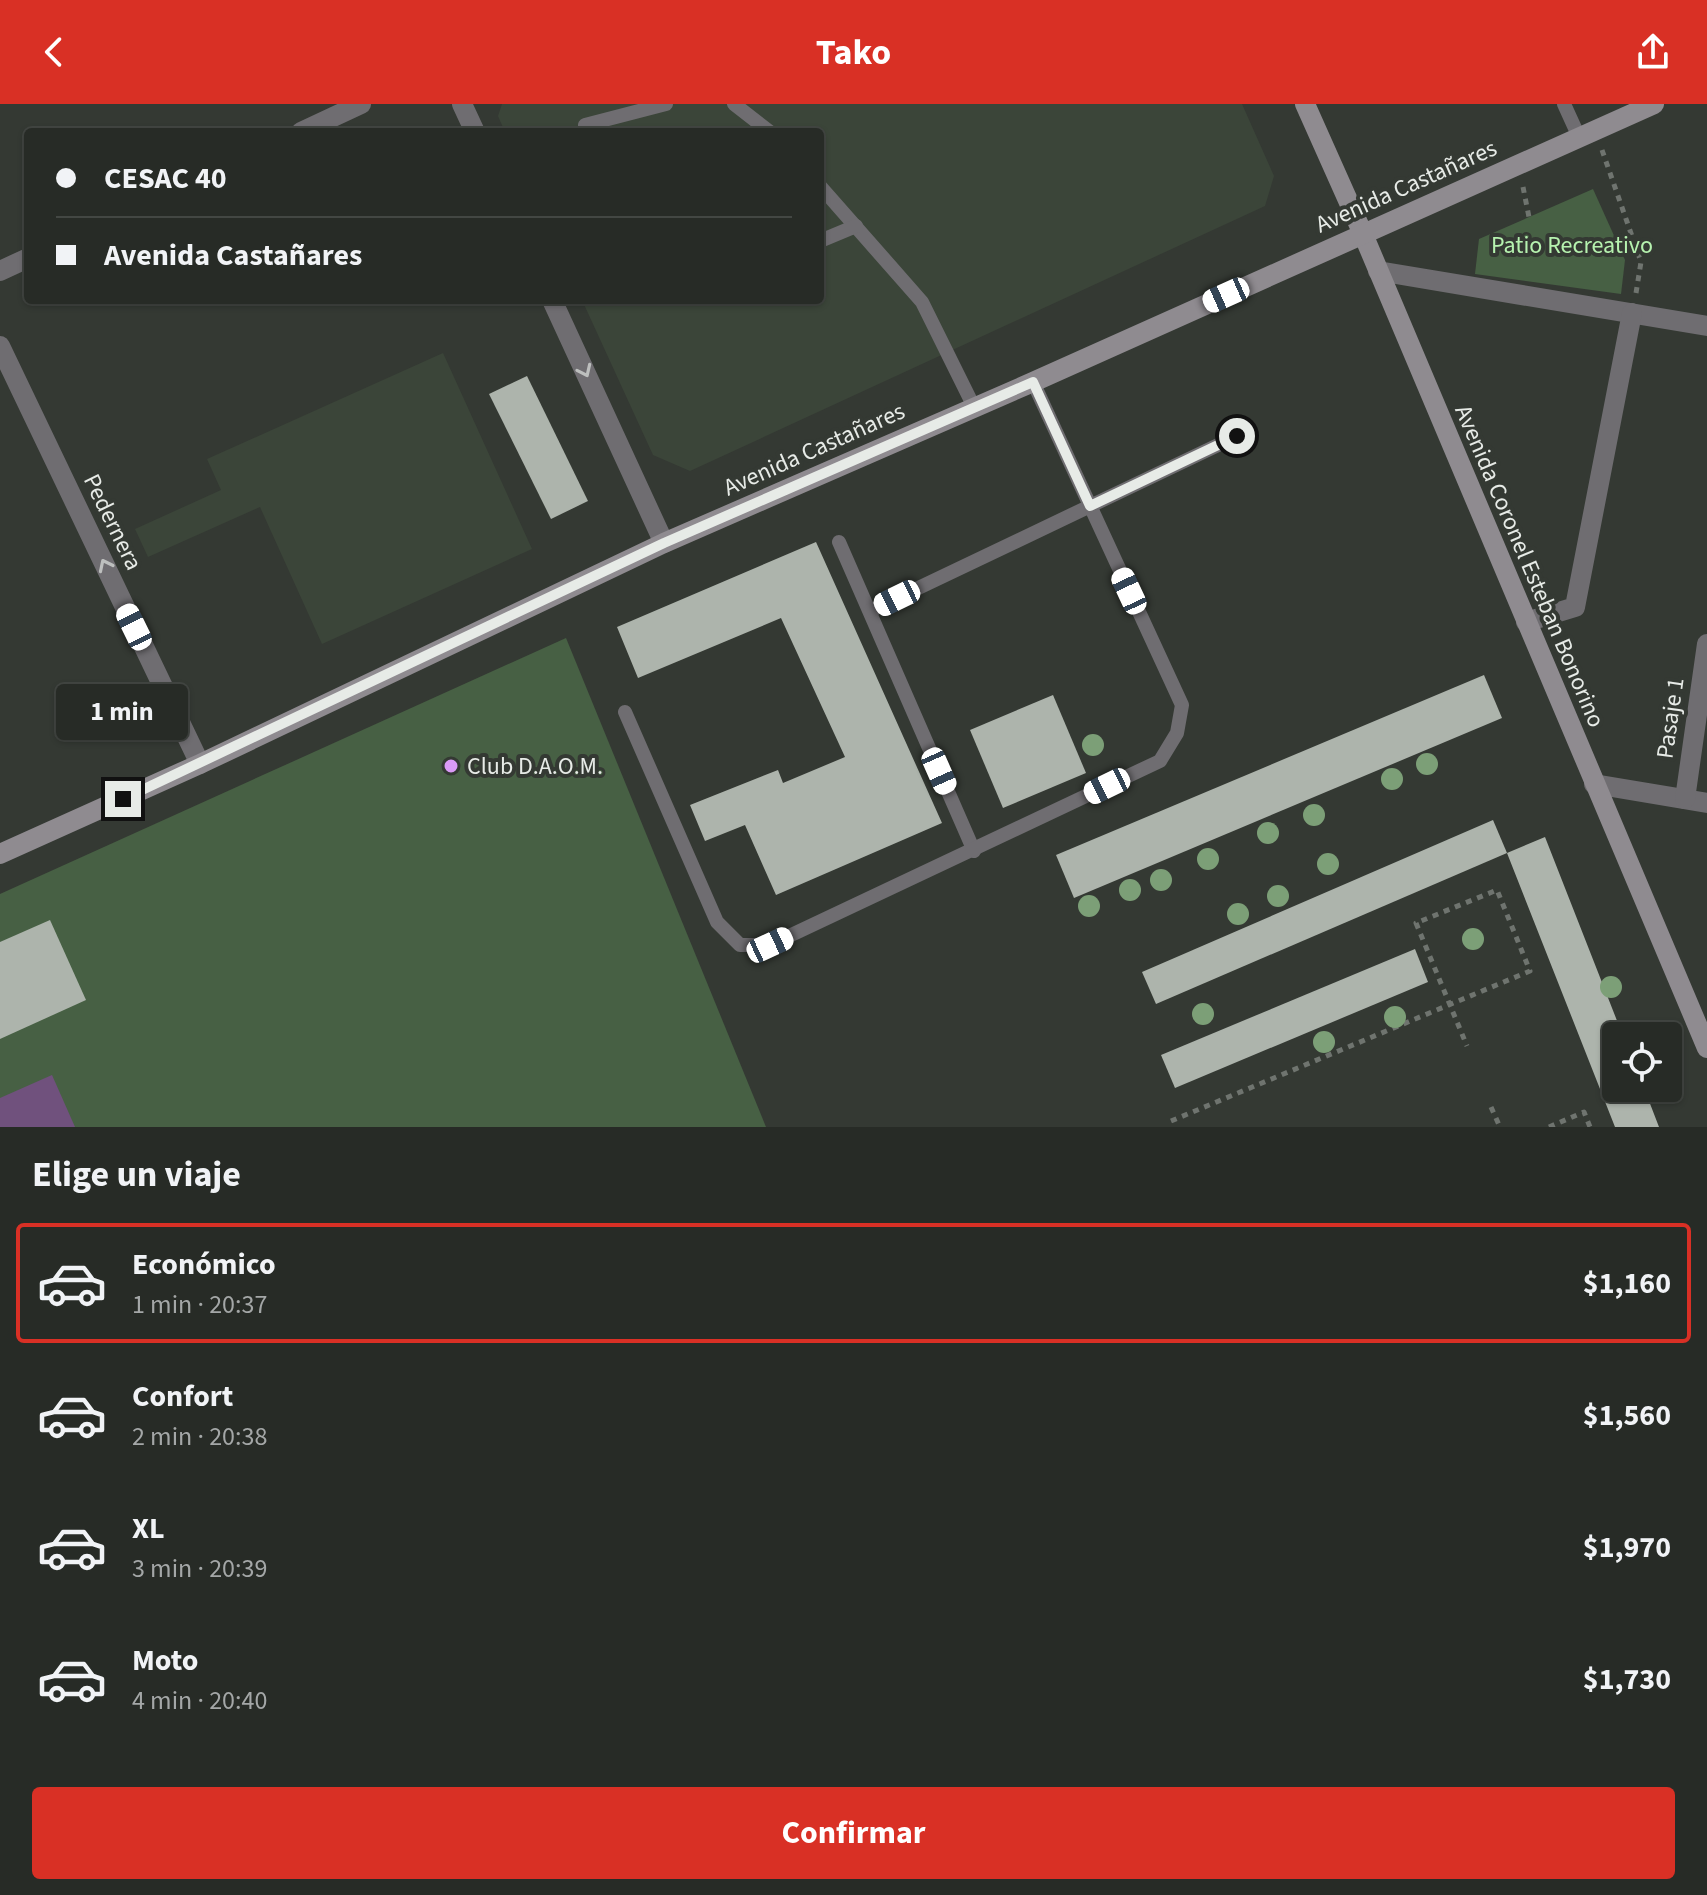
<!DOCTYPE html>
<html lang="es">
<meta charset="utf-8">
<style>
:root{--surface:#272b26;--page:#333732;--text:#f1f3f6;--muted:#a4a7a7;--line:#434743;--accent:#d93025}
body{margin:0;font-family:"Source Sans 3",sans-serif;background:var(--page);color:var(--text);height:100vh;display:flex;flex-direction:column;font-size:30px;white-space:nowrap}
*{box-sizing:border-box;margin:0}
p{font-size:26px;color:var(--muted)}
.icon{flex:none;width:44px;height:44px;fill:none;stroke:currentColor;stroke-width:2;stroke-linecap:round;stroke-linejoin:round}
.map{position:relative;height:1023px;overflow:hidden}
.details{display:flex;flex-direction:column;background:var(--surface);flex:1}
.details>*{flex:none}
.banner{position:absolute;left:24px;top:24px;width:800px;height:176px;border-radius:8px;box-shadow:0 2px 6px #0004,0 0 0 2px var(--line);display:grid;align-content:center;height:176px;padding:0 32px;background:var(--surface)}
.fabs{position:absolute;left:1602px;top:918px;display:grid;gap:16px}
.fabs a{display:grid;place-items:center;width:80px;height:80px;border-radius:8px;background:var(--surface);box-shadow:0 2px 6px #0004,0 0 0 2px var(--line);font-size:40px}
.end{position:absolute;width:36px;height:36px;margin:-18px;border:10px solid #e7ebe7;background:#111;box-shadow:0 0 0 4px #111}
.from{border-radius:50%}
.bubble{position:absolute;height:56px;border-radius:8px;background:var(--surface);box-shadow:0 2px 6px #0004,0 0 0 2px var(--line);font-size:26px;font-weight:700;line-height:56px;text-align:center}
.car{position:absolute;width:24px;height:48px;margin:-24px -12px;border-radius:10px;box-shadow:0 0 6px 2px #0007;background:linear-gradient(#fff 24%,#345 0 40%,#fff 0 76%,#345 0 86%,#fff 0)}
.banner b{display:flex;align-items:center;gap:28px;height:76px;font-size:30px}
.banner b+b{border-top:2px solid var(--line)}
.banner i{width:20px;height:20px;background:var(--text)}
ul{padding:0;list-style:none}
li{display:flex;align-items:center;gap:24px;height:120px;margin:0 16px 12px;padding:0 16px;border:4px solid transparent;border-radius:8px}
li div{flex:1}
li b{display:block;font-size:30px}
li em{font-style:normal;font-weight:700}
li.active{border-color:var(--accent)}
li>.icon{width:72px;height:72px;stroke-width:1.5}
h2{padding:0 32px;font-size:36px;line-height:96px}
.button{display:flex;gap:16px;margin-top:auto;padding:16px 32px}
.button a{flex:1;height:92px;border-radius:8px;background:var(--accent);color:#fff;font-size:32px;font-weight:700;line-height:92px;text-align:center}
header{display:flex;justify-content:space-between;align-items:center;height:104px;padding:0 32px;background:var(--accent);color:#fff;font-size:36px;font-weight:700}
.map>svg:first-child{display:block}
</style>
<header><svg class="icon" aria-label="back" viewBox="0 0 24 24"><path d="M15 5l-7 7 7 7"/></svg>Tako<svg class="icon" aria-label="share" viewBox="0 0 24 24"><path d="M12 15V3M7 8l5-5 5 5M5 13v7h14v-7"/></svg></header>
<div class="map">
<svg width="1707" height="1023" viewBox="0 0 1707 1023">
<rect width="100%" height="100%" fill="#343933"/>
<!-- built -->
<g fill="#3b4539">
<path d="M502,0H1242L1274,72L1265,102L690,367L653,351L582,196H820V28H505L498,12Z"/>
<path d="M443,249L532,445L322,540L260,403L148,453L135,425L221,386L207,355Z"/>
</g>
<!-- green -->
<g fill="#476044">
<path d="M1593,85L1625,156L1621,190L1475,170L1479,135Z"/>
<path d="M566,534L766,1023H0V790Z"/>
</g>
<!-- water -->
<path fill="#70517d" d="M52,971L75,1023H0V994Z"/>
<!-- building -->
<g fill="#adb4ac">
<path d="M527,272L588,397L551,415L489,290Z"/>
<path d="M816,438L942,719L776,791L745,721L705,737L690,701L778,666L783,679L845,653L781,514L638,574L617,523Z"/>
<path d="M1484,571L1502,614L1074,794L1056,751Z"/>
<path d="M1053,591L1086,669L1003,704L970,626Z"/>
<path d="M1493,716L1507,749L1156,900L1142,868Z"/>
<path d="M1545,733L1623,932H1616V984H1644L1659,1023H1615L1507,749Z"/>
<path d="M50,816L86,896L0,935V838Z"/>
<path d="M1415,845L1428,878L1175,984L1161,951Z"/>
</g>
<g fill="none" stroke-linecap="round" stroke-linejoin="round">
<!-- path -->
<g stroke="#6f746f" stroke-width="5" stroke-dasharray="6 6" stroke-linecap="butt">
<path d="M1602,46L1641,158L1636,189"/>
<path d="M1523,83L1529,113"/>
<path d="M1491,1003L1500,1023"/>
<path d="M1171,1017L1530,867L1497,786L1416,819L1467,942"/>
<path d="M1549,1023L1584,1008L1590,1023"/>
</g>
<!-- lane -->
<g stroke="#6f6d71" stroke-width="14">
<path d="M734,0L770,28"/>
<path d="M1564,0L1579,33"/>
<path d="M585,21L666,0"/>
<path d="M820,82L922,198L974,303"/>
<path d="M820,137L856,122"/>
<path d="M839,438L974,747"/>
<path d="M870,507L1237,332"/>
<path d="M625,608L717,818L740,841H770L1160,657L1177,629L1182,601L1033,278"/>
</g>
<!-- street -->
<g stroke="#6f6d71" stroke-width="20">
<path d="M462,0L475,28"/>
<path d="M301,28L361,0"/>
<path d="M0,167L28,154"/>
<path d="M1378,167L1707,222"/>
<path d="M552,196L664,439"/>
<path d="M0,242L200,660"/>
<path d="M1526,518L1575,503L1632,209"/>
<path d="M1594,680L1707,699"/>
<path d="M1685,695L1707,540"/>
</g>
<!-- secondary -->
<g stroke="#8f8b90" stroke-width="20">
<path d="M1305,0L1363,130L1707,944"/>
<path d="M0,750L200,660L664,439L1033,278L1654,0"/>
</g>
</g>
<!-- trees -->
<g fill="#7c9f77">
<circle cx="1093" cy="641" r="11"/>
<circle cx="1427" cy="660" r="11"/>
<circle cx="1392" cy="675" r="11"/>
<circle cx="1314" cy="711" r="11"/>
<circle cx="1268" cy="729" r="11"/>
<circle cx="1208" cy="755" r="11"/>
<circle cx="1328" cy="760" r="11"/>
<circle cx="1161" cy="776" r="11"/>
<circle cx="1130" cy="786" r="11"/>
<circle cx="1278" cy="792" r="11"/>
<circle cx="1089" cy="802" r="11"/>
<circle cx="1238" cy="810" r="11"/>
<circle cx="1473" cy="835" r="11"/>
<circle cx="1611" cy="883" r="11"/>
<circle cx="1203" cy="910" r="11"/>
<circle cx="1395" cy="913" r="11"/>
<circle cx="1324" cy="938" r="11"/>
</g>
<!-- one-way arrows -->
<defs><path id="oneway-chevron" d="M-2-3.5L2.5 0L-2 3.5" fill="none" stroke-width="1.6" stroke-linecap="round" stroke-linejoin="round" transform="scale(2)"/></defs>
<g stroke="#bdbfbe">
<use href="#oneway-chevron" transform="translate(585 267) rotate(65)"/>
<use href="#oneway-chevron" transform="translate(105 461) rotate(-116)"/>
</g>
<g fill="none" stroke-linecap="round" stroke-linejoin="round">
<!-- route -->
<path stroke="#e7ebe7" stroke-width="10" d="M123,695L664,439L1033,278L1090,402L1237,332"/>
</g>
<!-- markers -->
<circle fill="#da9af6" stroke="#343933" stroke-width="3" cx="451" cy="662" r="8"/>
<g text-anchor="middle" stroke-width="8" stroke-linejoin="round" paint-order="stroke">
<!-- street labels -->
<g font-size="24" fill="#e7ebe7" stroke="#343933">
<text transform="translate(1406 82) rotate(-24)" y="8">Avenida Castañares</text>
<text transform="translate(814 345) rotate(-24)" y="8">Avenida Castañares</text>
<text transform="translate(113 418) rotate(64)" y="8">Pedernera</text>
<text transform="translate(1530 462) rotate(67)" y="8">Avenida Coronel Esteban Bonorino</text>
<text transform="translate(1670 614) rotate(-82)" y="8">Pasaje 1</text>
</g>
<!-- park labels -->
<g font-size="24" fill="#b6f2af" stroke="#343933">
<text x="1572" y="149">Patio Recreativo</text>
</g>
<!-- poi labels -->
<g font-size="24" fill="#e7ebe7" stroke="#343933" text-anchor="start">
<text x="467" y="670">Club D.A.O.M.</text>
</g>
</g>
</svg>
<div class="fabs">
<a><svg class="icon" aria-label="locate" viewBox="0 0 24 24"><circle cx="12" cy="12" r="6"/><path d="M12 2v4M12 18v4M2 12h4M18 12h4"/></svg></a>
</div>
<i class="end from" style="left:1237px;top:332px"></i>
<i class="end" style="left:123px;top:695px"></i>
<div class="bubble" style="left:56px;top:580px;width:132px">1 min</div>
<i class="car" style="left:1226px;top:191px;rotate:246deg"></i>
<i class="car" style="left:1129px;top:487px;rotate:335deg"></i>
<i class="car" style="left:897px;top:494px;rotate:244deg"></i>
<i class="car" style="left:134px;top:523px;rotate:334deg"></i>
<i class="car" style="left:939px;top:667px;rotate:156deg"></i>
<i class="car" style="left:1107px;top:682px;rotate:244deg"></i>
<i class="car" style="left:770px;top:841px;rotate:65deg"></i>
<div class="banner">
<b><i class="from"></i>CESAC 40</b>
<b><i></i>Avenida Castañares</b>
</div>
</div>
<section class="details">
<h2>Elige un viaje</h2>
<ul>
<li class="active"><svg class="icon" aria-label="car" viewBox="0 0 24 24"><path d="M5 17H2v-5l4-1 3-4h7l3 4 3 1v5h-3M9 17h6M6 11h13"/><circle cx="7" cy="17" r="2"/><circle cx="17" cy="17" r="2"/></svg><div><b>Económico</b><p>1 min · 20:37</p></div><em>$1,160</em></li>
<li><svg class="icon" aria-label="car" viewBox="0 0 24 24"><path d="M5 17H2v-5l4-1 3-4h7l3 4 3 1v5h-3M9 17h6M6 11h13"/><circle cx="7" cy="17" r="2"/><circle cx="17" cy="17" r="2"/></svg><div><b>Confort</b><p>2 min · 20:38</p></div><em>$1,560</em></li>
<li><svg class="icon" aria-label="car" viewBox="0 0 24 24"><path d="M5 17H2v-5l4-1 3-4h7l3 4 3 1v5h-3M9 17h6M6 11h13"/><circle cx="7" cy="17" r="2"/><circle cx="17" cy="17" r="2"/></svg><div><b>XL</b><p>3 min · 20:39</p></div><em>$1,970</em></li>
<li><svg class="icon" aria-label="car" viewBox="0 0 24 24"><path d="M5 17H2v-5l4-1 3-4h7l3 4 3 1v5h-3M9 17h6M6 11h13"/><circle cx="7" cy="17" r="2"/><circle cx="17" cy="17" r="2"/></svg><div><b>Moto</b><p>4 min · 20:40</p></div><em>$1,730</em></li>
</ul>
<div class="button"><a>Confirmar</a></div>
</section>
